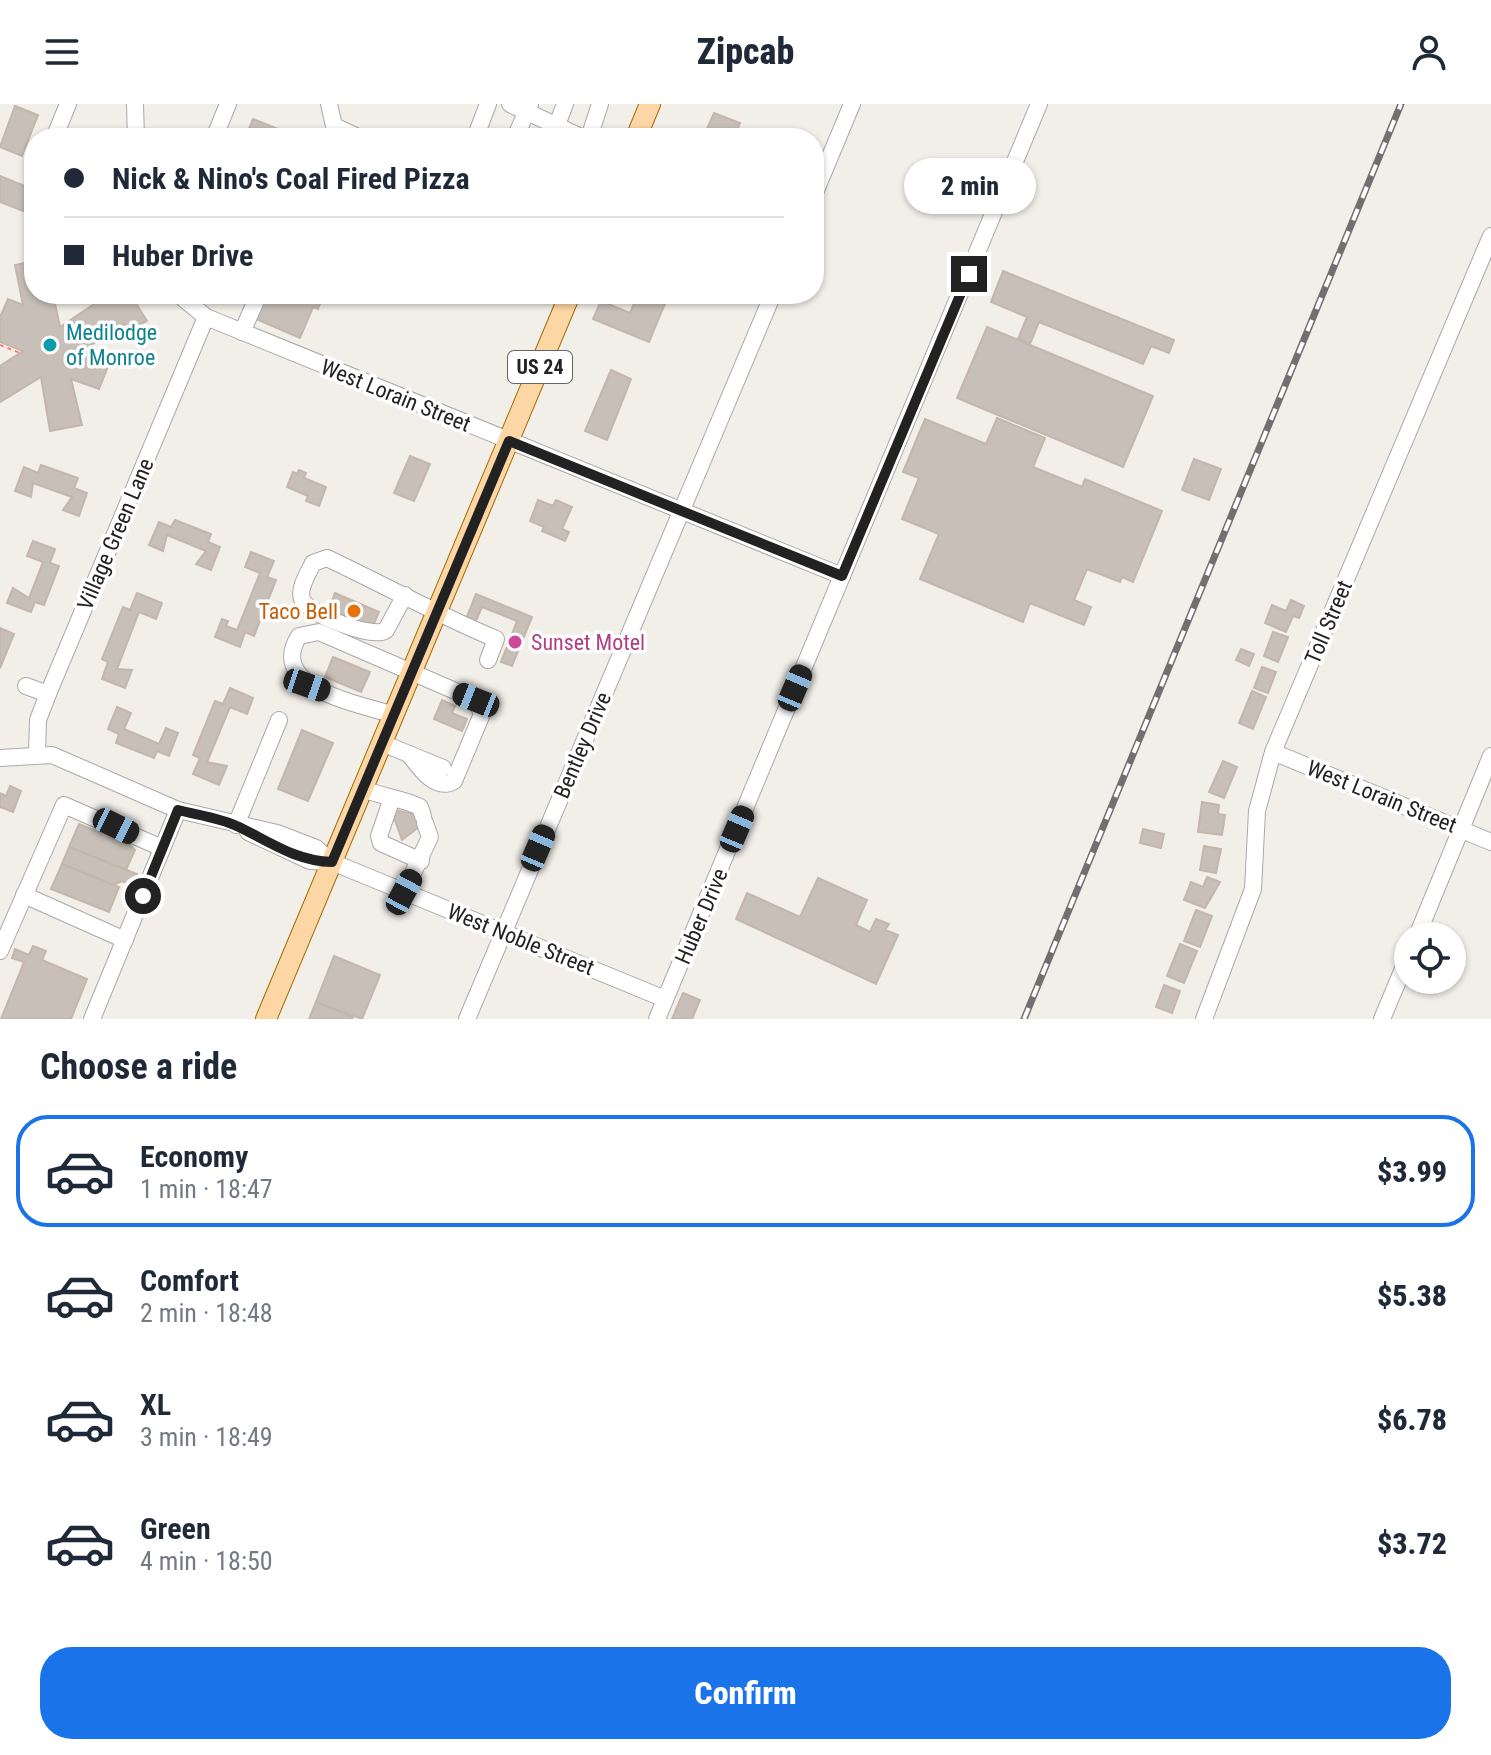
<!DOCTYPE html>
<meta charset="utf-8">
<style>
:root{--surface:#fff;--page:#f6f6f7;--text:#1f2937;--muted:#747a83;--line:#e0e1e3;--accent:#1a73e8}
body{margin:0;font-family:"Roboto Condensed",sans-serif;background:var(--page);color:var(--text);height:100vh;display:flex;flex-direction:column;font-size:30px;white-space:nowrap}
*{box-sizing:border-box;margin:0}
p{font-size:26px;color:var(--muted)}
.icon{flex:none;width:44px;height:44px;fill:none;stroke:currentColor;stroke-width:2;stroke-linecap:round;stroke-linejoin:round}
.map{position:relative;height:915px;overflow:hidden}
.sheet{display:flex;flex-direction:column;background:var(--surface);flex:1}
.sheet>*{flex:none}
.hud{position:absolute;left:24px;top:24px;width:800px;height:176px;border-radius:32px;box-shadow:0 2px 6px #0004;display:grid;align-content:center;height:176px;padding:0 40px;background:var(--surface)}
.fabs{position:absolute;left:1394px;top:818px;display:grid;gap:16px}
.fabs a{display:grid;place-items:center;width:72px;height:72px;border-radius:50%;background:var(--surface);box-shadow:0 2px 6px #0004;font-size:40px}
.end{position:absolute;width:36px;height:36px;margin:-18px;border:10px solid #222;background:#fff;box-shadow:0 0 0 4px #fff}
.from{border-radius:50%}
.bubble{position:absolute;height:56px;border-radius:28px;background:var(--surface);box-shadow:0 2px 6px #0004;font-size:26px;font-weight:800;line-height:56px;text-align:center}
.car{position:absolute;width:24px;height:48px;margin:-24px -12px;border-radius:10px;box-shadow:0 0 6px 2px #0007;background:linear-gradient(#222 24%,#8ab4d8 0 40%,#222 0 76%,#8ab4d8 0 86%,#222 0)}
.hud b{display:flex;align-items:center;gap:28px;height:76px;font-size:30px}
.hud b+b{border-top:2px solid var(--line)}
.hud i{width:20px;height:20px;background:var(--text)}
ul{padding:0;list-style:none}
li{display:flex;align-items:center;gap:24px;height:112px;margin:0 16px 12px;padding:0 24px;border:4px solid transparent;border-radius:32px}
li div{flex:1}
li b{display:block;font-size:30px}
li em{font-style:normal;font-weight:800}
li.current{border-color:var(--accent)}
li>.icon{width:72px;height:72px;stroke-width:1.5}
h2{padding:0 40px;font-size:36px;line-height:96px}
.action{display:flex;gap:16px;margin-top:auto;padding:16px 40px}
.action a{flex:1;height:92px;border-radius:32px;background:var(--accent);color:#fff;font-size:32px;font-weight:800;line-height:92px;text-align:center}
header{display:flex;justify-content:space-between;align-items:center;height:104px;padding:0 40px;background:var(--surface);font-size:36px;font-weight:800}
.map>svg:first-child{display:block}
</style>
<header><svg class="icon" aria-label="menu" viewBox="0 0 24 24"><path d="M4 6h16M4 12h16M4 18h16"/></svg>Zipcab<svg class="icon" aria-label="person" viewBox="0 0 24 24"><circle cx="12" cy="8" r="4"/><path d="M4 21q1-7 8-7t8 7"/></svg></header>
<div class="map">
<svg width="1491" height="915" viewBox="0 0 1491 915">
<rect width="100%" height="100%" fill="#f2efe9"/>
<!-- building -->
<g fill="#c7bfb8" stroke="#c4b6ab" stroke-width="2">
<path d="M15,2L38,11L22,52L0,43Z"/>
<path d="M714,9L740,19L734,34H703Z"/>
<path d="M253,15L278,25L274,34H245Z"/>
<path d="M0,72L32,85L23,107L0,98Z"/>
<path d="M34,157V190H53L60,223L109,190H130L147,217L127,228L123,220L85,245L111,255L99,285L71,275L82,321L50,327L41,273L0,298V262L23,247L0,238V213L8,195L23,201L15,161Z"/>
<path d="M1003,167L1174,236L1169,249L1151,242L1143,260L1039,218L1030,240L1018,235L1027,213L991,198Z"/>
<path d="M266,190H324L318,205L313,203L300,234L256,215Z"/>
<path d="M638,190H669L649,238L593,215L601,197L630,209Z"/>
<path d="M987,223L1153,292L1123,363L957,294Z"/>
<path d="M611,266L631,275L607,336L585,327Z"/>
<path d="M997,314L1045,334L1033,363L1082,383L1085,375L1162,407L1133,478L1122,473L1120,478L1087,465L1074,496L1091,503L1084,521L1030,499L1023,518L920,475L939,430L902,415L919,374L903,368L925,315L986,340Z"/>
<path d="M410,352L430,360L414,397L394,389Z"/>
<path d="M1194,355L1221,365L1209,396L1182,386Z"/>
<path d="M41,361L78,374L74,384L87,389L79,412L63,406L72,393L33,379L31,393L15,387L24,363L38,369Z"/>
<path d="M299,366L306,369L304,374L326,383L319,402L306,397L308,392L287,383L293,368L297,370Z"/>
<path d="M538,396L553,402L556,396L572,403L562,425L569,428L565,437L542,427L544,423L530,417Z"/>
<path d="M175,416L211,430L208,438L220,443L211,466L196,460L206,447L167,431L163,447L149,441L159,418L171,423Z"/>
<path d="M33,437L55,445L50,459L59,462L44,501L35,498L31,508L7,499L13,484L29,494L43,458L27,452Z"/>
<path d="M251,448L274,457L267,473L276,476L254,532L245,528L240,543L215,533L222,515L228,517L226,522L237,526L260,469L245,463Z"/>
<path d="M137,489L162,499L156,515L139,508L117,565L132,566L125,584L102,575L108,558L102,555L123,503L130,506Z"/>
<path d="M335,489L379,508L372,524L328,506Z"/>
<path d="M476,490L532,513L512,562L501,558L517,517L482,503L475,519L466,515Z"/>
<path d="M1291,496L1304,502L1299,514L1293,512L1286,528L1265,519L1272,501L1286,507Z"/>
<path d="M0,524L14,530L0,564Z"/>
<path d="M1273,528L1288,533L1278,558L1264,552Z"/>
<path d="M1241,545L1254,550L1249,562L1236,556Z"/>
<path d="M333,553L370,568L361,588L325,573Z"/>
<path d="M1262,563L1276,568L1268,589L1254,584Z"/>
<path d="M230,584L253,594L247,610L230,603L207,658L227,662L219,681L193,670L200,654L193,651L215,597L223,600Z"/>
<path d="M1252,587L1266,593L1253,625L1239,619Z"/>
<path d="M442,596L455,602L452,609L467,615L462,627L434,615Z"/>
<path d="M117,603L131,609L124,625L159,640L166,624L178,629L169,652L157,647L154,654L116,639L119,630L108,625Z"/>
<path d="M302,626L333,639L308,697L278,685Z"/>
<path d="M1223,657L1237,663L1224,694L1209,688Z"/>
<path d="M10,682L21,687L13,708L0,703V689L6,692Z"/>
<path d="M1202,698L1219,701L1218,710L1225,711L1222,731L1198,728Z"/>
<path d="M391,705L423,712L431,714L402,736Z"/>
<path d="M79,720L130,741L135,746L126,766L69,743Z"/>
<path d="M1143,725L1164,730L1161,744L1140,739Z"/>
<path d="M1204,742L1221,745L1216,769L1200,766Z"/>
<path d="M69,743L137,770L132,782L122,777L113,781L62,760Z"/>
<path d="M62,760L119,783L109,808L51,785Z"/>
<path d="M1207,773L1220,778L1205,804L1184,796L1191,778L1203,783Z"/>
<path d="M818,774L867,796L856,821L870,828L876,815L889,820L885,826L898,831L876,880L736,815L747,789L800,813Z"/>
<path d="M1196,806L1212,812L1200,843L1184,837Z"/>
<path d="M1180,840L1197,847L1184,879L1167,872Z"/>
<path d="M33,842L46,847L42,856L87,875L71,915H1L24,858L12,854L15,845L29,851Z"/>
<path d="M334,852L380,871L362,915L316,898Z"/>
<path d="M1164,881L1180,887L1172,909L1156,903Z"/>
<path d="M683,889L700,896L692,915H672Z"/>
<path d="M316,898L353,913L352,915H309Z"/>
</g>
<g fill="none" stroke-linecap="round" stroke-linejoin="round">
<defs>
<g id="minor">
<path d="M135,0L136,34"/>
<path d="M329,0L334,22L360,34"/>
<path d="M510,0L583,34"/>
<path d="M54,34L68,0"/>
<path d="M214,34L228,0"/>
<path d="M475,34L488,0"/>
<path d="M515,34L530,0"/>
<path d="M552,34L565,0"/>
<path d="M589,34L600,0"/>
<path d="M814,91L852,0"/>
<path d="M178,190L206,213L842,472"/>
<path d="M242,228L259,190"/>
<path d="M405,491L386,526C374,536 307,510 302,495C298,484 309,468 313,459L327,454C384,481 438,511 496,535L488,556"/>
<path d="M26,582L48,590"/>
<path d="M394,611C360,600 266,584 299,532L319,528L476,596L482,610L454,677C435,688 419,663 409,650"/>
<path d="M382,639L443,664"/>
<path d="M1273,648L1491,738"/>
<path d="M37,649L38,616L48,590L206,213"/>
<path d="M0,654L52,651L178,706L277,729L316,744L332,758L665,895"/>
<path d="M363,685C383,693 402,694 420,703L423,712"/>
<path d="M391,697L379,732L381,739L421,757"/>
<path d="M236,721L279,616"/>
<path d="M248,728L310,757L332,758"/>
<path d="M404,788L430,733L425,719"/>
<path d="M24,791L125,836"/>
<path d="M1417,832L1491,652"/>
<path d="M0,847L64,701L162,744"/>
<path d="M92,915L178,706"/>
<path d="M467,915L773,190"/>
<path d="M657,915L1039,0"/>
<path d="M1204,915L1253,785L1257,707L1273,648L1491,132"/>
<path d="M1382,915L1408,853"/>
</g>
<g id="major">
<path d="M636,34L650,0"/>
<path d="M266,915L570,190"/>
</g>
</defs>
<!-- minor casing -->
<use href="#minor" stroke="#a9a9a9" stroke-width="18"/>
<!-- major casing -->
<use href="#major" stroke="#a06b00" stroke-width="22"/>
<!-- path -->
<path stroke="#fa8072" stroke-width="2" stroke-dasharray="4 4" stroke-linecap="butt" d="M0,241L20,249"/>
<!-- minor -->
<use href="#minor" stroke="#fff" stroke-width="16"/>
<!-- major -->
<use href="#major" stroke="#fcd6a4" stroke-width="20"/>
<defs>
<path id="rail" d="M1024,915L1401,0"/>
</defs>
<!-- rail casing -->
<use href="#rail" stroke="#707070" stroke-width="7"/>
<!-- rail -->
<use href="#rail" stroke="#fff" stroke-width="4" stroke-dasharray="12" stroke-linecap="butt"/>
</g>
<g fill="none" stroke-linecap="round" stroke-linejoin="round">
<!-- route -->
<path stroke="#222" stroke-width="10" d="M143,792L178,706C197,711 221,714 239,723C270,738 296,757 332,758L509,337L842,472L969,170"/>
</g>
<!-- markers -->
<circle fill="#0f9aa8" stroke="#fff" stroke-width="3" cx="50" cy="241" r="8"/>
<circle fill="#e8710a" stroke="#fff" stroke-width="3" cx="354" cy="507" r="8"/>
<circle fill="#d1479c" stroke="#fff" stroke-width="3" cx="515" cy="538" r="8"/>
<g text-anchor="middle" stroke-width="7" stroke-linejoin="round" paint-order="stroke">
<!-- shield labels -->
<rect fill="#fff" stroke="#646464" stroke-width="2" x="508" y="247" width="64" height="32" rx="6"/>
<g font-size="20" font-weight="bold" fill="#222">
<text x="540" y="270">US 24</text>
</g>
<!-- culture labels -->
<g font-size="22" fill="#0d838f" stroke="#fff" text-anchor="start">
<text x="66" y="236">Medilodge<tspan x="66" dy="25">of Monroe</tspan></text>
</g>
<!-- street labels -->
<g font-size="22" fill="#222" stroke="#fff">
<text transform="translate(396 291) rotate(22)" y="8">West Lorain Street</text>
<text transform="translate(115 430) rotate(-67)" y="8">Village Green Lane</text>
<text transform="translate(1328 518) rotate(-67)" y="8">Toll Street</text>
<text transform="translate(582 641) rotate(-67)" y="8">Bentley Drive</text>
<text transform="translate(1382 692) rotate(22)" y="8">West Lorain Street</text>
<text transform="translate(701 812) rotate(-67)" y="8">Huber Drive</text>
<text transform="translate(521 835) rotate(22)" y="8">West Noble Street</text>
</g>
<!-- food labels -->
<g font-size="22" fill="#c56008" stroke="#fff" text-anchor="end">
<text x="338" y="515">Taco Bell</text>
</g>
<!-- hotel labels -->
<g font-size="22" fill="#b23c85" stroke="#fff" text-anchor="start">
<text x="531" y="546">Sunset Motel</text>
</g>
</g>
</svg>
<div class="fabs">
<a><svg class="icon" aria-label="locate" viewBox="0 0 24 24"><circle cx="12" cy="12" r="6"/><path d="M12 2v4M12 18v4M2 12h4M18 12h4"/></svg></a>
</div>
<i class="end from" style="left:143px;top:792px"></i>
<i class="end" style="left:969px;top:170px"></i>
<div class="bubble" style="left:904px;top:54px;width:132px">2 min</div>
<i class="car" style="left:307px;top:581px;rotate:109deg"></i>
<i class="car" style="left:795px;top:584px;rotate:23deg"></i>
<i class="car" style="left:476px;top:596px;rotate:292deg"></i>
<i class="car" style="left:116px;top:722px;rotate:116deg"></i>
<i class="car" style="left:737px;top:725px;rotate:23deg"></i>
<i class="car" style="left:538px;top:744px;rotate:23deg"></i>
<i class="car" style="left:404px;top:788px;rotate:28deg"></i>
<div class="hud">
<b><i class="from"></i>Nick &amp; Nino's Coal Fired Pizza</b>
<b><i></i>Huber Drive</b>
</div>
</div>
<section class="sheet">
<h2>Choose a ride</h2>
<ul>
<li class="current"><svg class="icon" aria-label="car" viewBox="0 0 24 24"><path d="M5 17H2v-5l4-1 3-4h7l3 4 3 1v5h-3M9 17h6M6 11h13"/><circle cx="7" cy="17" r="2"/><circle cx="17" cy="17" r="2"/></svg><div><b>Economy</b><p>1 min · 18:47</p></div><em>$3.99</em></li>
<li><svg class="icon" aria-label="car" viewBox="0 0 24 24"><path d="M5 17H2v-5l4-1 3-4h7l3 4 3 1v5h-3M9 17h6M6 11h13"/><circle cx="7" cy="17" r="2"/><circle cx="17" cy="17" r="2"/></svg><div><b>Comfort</b><p>2 min · 18:48</p></div><em>$5.38</em></li>
<li><svg class="icon" aria-label="car" viewBox="0 0 24 24"><path d="M5 17H2v-5l4-1 3-4h7l3 4 3 1v5h-3M9 17h6M6 11h13"/><circle cx="7" cy="17" r="2"/><circle cx="17" cy="17" r="2"/></svg><div><b>XL</b><p>3 min · 18:49</p></div><em>$6.78</em></li>
<li><svg class="icon" aria-label="car" viewBox="0 0 24 24"><path d="M5 17H2v-5l4-1 3-4h7l3 4 3 1v5h-3M9 17h6M6 11h13"/><circle cx="7" cy="17" r="2"/><circle cx="17" cy="17" r="2"/></svg><div><b>Green</b><p>4 min · 18:50</p></div><em>$3.72</em></li>
</ul>
<div class="action"><a>Confirm</a></div>
</section>
